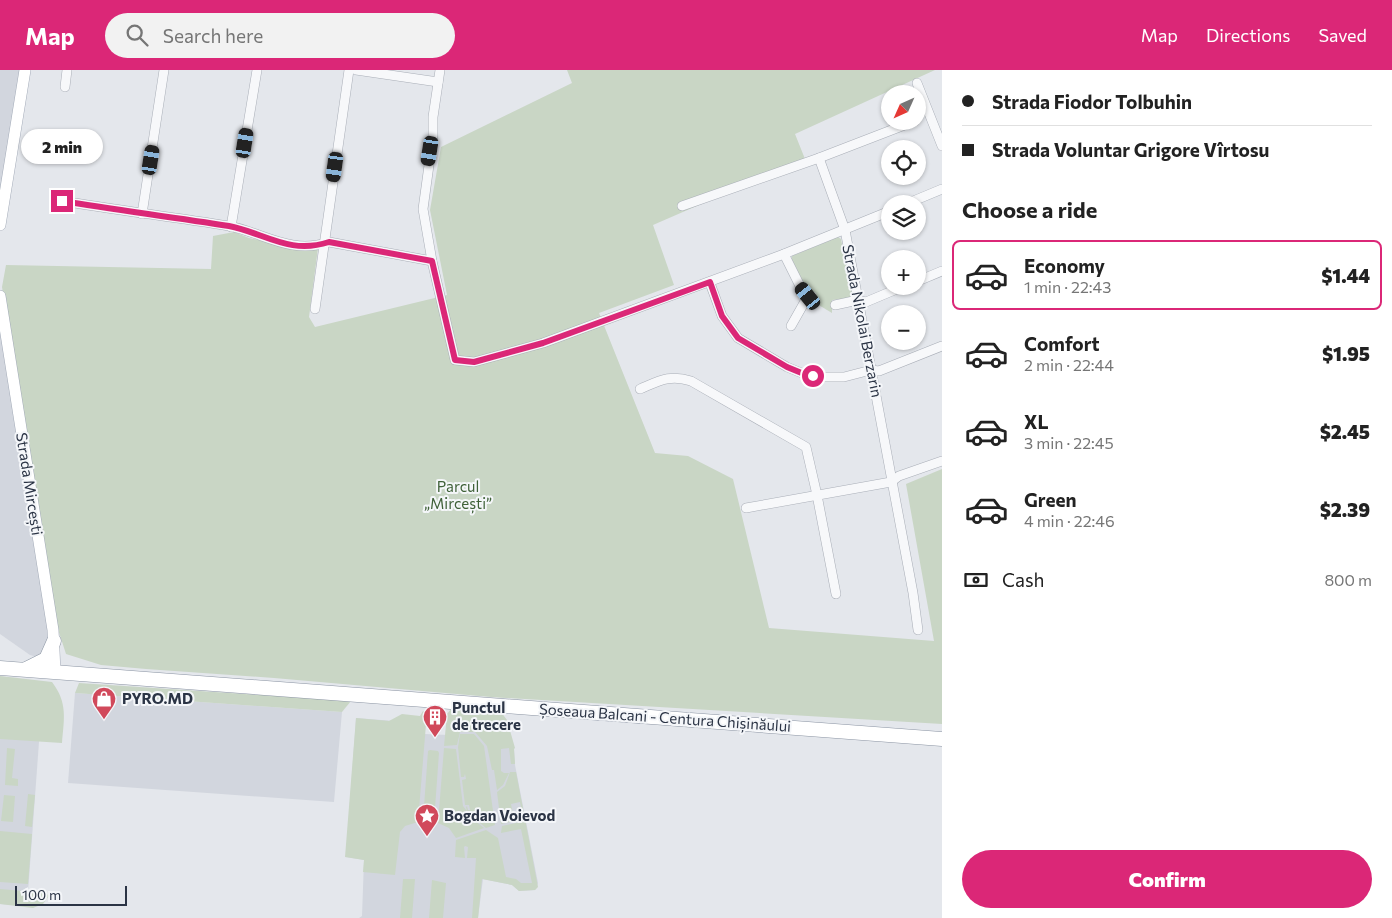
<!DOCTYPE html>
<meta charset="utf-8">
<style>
:root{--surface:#fff;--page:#f2f2f2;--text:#222;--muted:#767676;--line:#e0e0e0;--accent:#db2777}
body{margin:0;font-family:Commissioner,sans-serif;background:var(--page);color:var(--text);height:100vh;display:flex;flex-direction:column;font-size:19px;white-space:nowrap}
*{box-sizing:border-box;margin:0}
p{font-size:16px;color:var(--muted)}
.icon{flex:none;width:28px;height:28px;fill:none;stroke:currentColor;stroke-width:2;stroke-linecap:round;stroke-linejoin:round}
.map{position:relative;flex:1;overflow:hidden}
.panel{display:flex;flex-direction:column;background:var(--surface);width:450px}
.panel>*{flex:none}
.hud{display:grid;align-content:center;height:110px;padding:0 20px;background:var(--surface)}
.needle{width:32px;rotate:225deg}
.buttons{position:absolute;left:881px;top:15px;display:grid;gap:10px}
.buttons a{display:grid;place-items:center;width:45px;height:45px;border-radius:50%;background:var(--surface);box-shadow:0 1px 4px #0004;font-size:25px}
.scale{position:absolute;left:15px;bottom:12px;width:112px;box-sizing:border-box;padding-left:5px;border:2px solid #2b3445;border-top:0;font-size:14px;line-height:18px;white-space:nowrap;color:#2b3445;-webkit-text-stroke:4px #f4f6f9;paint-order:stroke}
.end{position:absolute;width:22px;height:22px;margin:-11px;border:6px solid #db2777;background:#fff;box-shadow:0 0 0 2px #fff}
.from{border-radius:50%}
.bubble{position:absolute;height:35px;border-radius:18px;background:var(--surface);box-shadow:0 1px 4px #0004;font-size:16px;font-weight:800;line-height:35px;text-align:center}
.car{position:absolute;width:15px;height:30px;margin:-15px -8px;border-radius:6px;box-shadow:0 0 4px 1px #0007;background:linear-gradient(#222 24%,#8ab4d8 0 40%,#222 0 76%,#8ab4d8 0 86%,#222 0)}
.hud b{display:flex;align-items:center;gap:18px;height:48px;font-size:19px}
.hud b+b{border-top:1px solid var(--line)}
.hud i{width:12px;height:12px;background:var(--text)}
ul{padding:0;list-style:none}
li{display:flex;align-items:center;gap:15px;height:70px;margin:0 10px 8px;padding:0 10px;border:2px solid transparent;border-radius:8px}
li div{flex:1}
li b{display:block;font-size:19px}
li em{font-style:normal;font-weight:800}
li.selected{border-color:var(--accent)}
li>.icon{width:45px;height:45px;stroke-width:1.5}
h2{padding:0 20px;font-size:22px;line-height:60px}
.pay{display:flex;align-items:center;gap:12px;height:55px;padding:0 20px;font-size:19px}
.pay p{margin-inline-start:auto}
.primary-button{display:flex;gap:10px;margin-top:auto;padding:10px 20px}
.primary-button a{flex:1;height:58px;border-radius:30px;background:var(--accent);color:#fff;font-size:20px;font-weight:800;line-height:58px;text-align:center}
header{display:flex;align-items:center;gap:30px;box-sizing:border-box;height:70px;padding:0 25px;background:var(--accent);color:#fff}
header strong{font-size:24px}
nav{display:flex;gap:28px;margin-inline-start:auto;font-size:18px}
.search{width:350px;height:45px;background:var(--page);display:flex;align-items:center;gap:12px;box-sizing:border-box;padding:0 18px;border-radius:28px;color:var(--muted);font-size:19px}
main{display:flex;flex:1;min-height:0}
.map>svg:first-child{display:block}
</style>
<header>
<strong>Map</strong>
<div class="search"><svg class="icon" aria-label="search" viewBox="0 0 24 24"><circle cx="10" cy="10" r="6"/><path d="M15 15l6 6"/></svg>Search here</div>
<nav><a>Map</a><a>Directions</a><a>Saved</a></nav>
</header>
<main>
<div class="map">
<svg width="942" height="848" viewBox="0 0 942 848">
<rect width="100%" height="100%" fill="#e4e7ec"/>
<!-- built -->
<g fill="#d2d6de">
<path d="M0,0H21L0,134Z"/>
<path d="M0,252L48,562L47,581L37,587L30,585L0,564Z"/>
<path d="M75,623L342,642L334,732L68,713Z"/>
<path d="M0,629L42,631L27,836L0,834Z"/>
<path d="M356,648L419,653L425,664L448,665V662L492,658L514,679L515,695L538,813L535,820L519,821L512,815L483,809L478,848H359L362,846L364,790L346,787Z"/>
</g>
<!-- green -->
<g fill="#c9d6c5">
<path d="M567,0H935L795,64L805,89L653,155L674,215L599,243L655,383L688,386L733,409L769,558L934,571L906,414L942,399V654L491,627L274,608L146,599L101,595L66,584L55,550L2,217L6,195L211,199L213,166L234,162L249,168L268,172L318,178L309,247L315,257L447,225L430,140L441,77L572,13Z"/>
<path d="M838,167L841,169L852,224L851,228L832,230V243L812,231L816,223L809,220L806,215L801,213L791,193L792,186Z"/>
<path d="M0,606L52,612C68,633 64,649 62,673L0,669Z"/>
<path d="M79,613L351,631L342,642L75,623Z"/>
<path d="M451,639L501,642L507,650L515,678L514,679L515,694H511L509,678L501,679V701L504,703H509L503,715L497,720L494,700H492L487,676L475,662H460L457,675L444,676L447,644Z"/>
<path d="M423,641L427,642L418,752L405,756L400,762L395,805L363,802L364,790L345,787L356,648L389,651L402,644L420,646Z"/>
<path d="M460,664H474L484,676L495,755L486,758L475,749L467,741L466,737L467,736L468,740H470L469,735H465L462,710L466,709L465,704L464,707H461L458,677Z"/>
<path d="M7,678L15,679L12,708L18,709V716L5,715Z"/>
<path d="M444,678L456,679L463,736L474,750L484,758L456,768L449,758L438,753Z"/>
<path d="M430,680L438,681L439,683L434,752L432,754H425L423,751L428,681Z"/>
<path d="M510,702H516L538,817L535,820L519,821L512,815L482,809L478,848H472L476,788H467L468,777L465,776L464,777L465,788L455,787L456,770L486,760L498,768L506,807L516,809L521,813H532L521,759L501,763L502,756L520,752L519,749L523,748L520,732L511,734L514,750H518L501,754L497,722L505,716Z"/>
<path d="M28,724L35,725L32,757L25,756Z"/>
<path d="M4,725L15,726L13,752L1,751Z"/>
<path d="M0,761L32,764L28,814L0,812Z"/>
<path d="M403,809H415L412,848H400Z"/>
<path d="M432,810L446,813L443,848H429Z"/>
<path d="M0,819L46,823L49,826L43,834L33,838L0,834Z"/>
</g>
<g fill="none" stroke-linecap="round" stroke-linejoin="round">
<defs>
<g id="minor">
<path d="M356,0L438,12"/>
<path d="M440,0L433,47V66L423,139L432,191L455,290L474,292L543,273L784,184L890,141"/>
<path d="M917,13L942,76"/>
<path d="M65,17L67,0"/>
<path d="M819,88L845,160L913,523L918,560"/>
<path d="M62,131C117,140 173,147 229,156C264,163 291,185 329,172L432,191"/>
<path d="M906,134L942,119"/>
<path d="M682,136L819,88L915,51"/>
<path d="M142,144L164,0"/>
<path d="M231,157L257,0"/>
<path d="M784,184L801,218L808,226L791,256"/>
<path d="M918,211L942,201"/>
<path d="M710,213L722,246L738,268L787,297L804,304L822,307H844L871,300L879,301L942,276"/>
<path d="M835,235L858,230L866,232L904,216"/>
<path d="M315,239L349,0"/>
<path d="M640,319C659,311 670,304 691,311L806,377L817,425L836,524"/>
<path d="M746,438L891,412L899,406L942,391"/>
</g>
<g id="major">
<path d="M0,155L25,0"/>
<path d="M0,226L53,560L55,602"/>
</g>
<g id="highway">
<path d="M0,598L942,669"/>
<path d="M26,599L46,589L54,571"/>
</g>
</defs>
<!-- minor casing -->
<use href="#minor" stroke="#a9aeb7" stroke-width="10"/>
<!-- major casing -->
<use href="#major" stroke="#a3abb8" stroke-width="12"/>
<!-- highway casing -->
<use href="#highway" stroke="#8b94a3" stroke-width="15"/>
<!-- minor -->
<use href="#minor" stroke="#f7f8fa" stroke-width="9"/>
<!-- major -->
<use href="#major" stroke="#fff" stroke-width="11"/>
<!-- highway -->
<use href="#highway" stroke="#fff" stroke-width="14"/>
</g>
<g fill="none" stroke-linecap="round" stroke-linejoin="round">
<!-- route -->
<path stroke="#db2777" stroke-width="6" d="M62,131C117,140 173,147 229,156C265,163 289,185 329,172L432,191L455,290L474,292L543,273L710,212L722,246L738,268L787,297L804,304L813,306"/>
</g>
<!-- icons -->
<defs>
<symbol id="shop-pin" viewBox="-11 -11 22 30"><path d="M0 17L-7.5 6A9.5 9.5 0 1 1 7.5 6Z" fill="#d1495b" stroke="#f4f6f9"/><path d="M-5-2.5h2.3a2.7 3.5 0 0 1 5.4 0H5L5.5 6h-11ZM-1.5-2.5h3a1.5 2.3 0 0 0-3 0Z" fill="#fff"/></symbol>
<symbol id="building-pin" viewBox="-11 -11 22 30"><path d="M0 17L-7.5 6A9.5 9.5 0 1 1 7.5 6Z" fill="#d1495b" stroke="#f4f6f9"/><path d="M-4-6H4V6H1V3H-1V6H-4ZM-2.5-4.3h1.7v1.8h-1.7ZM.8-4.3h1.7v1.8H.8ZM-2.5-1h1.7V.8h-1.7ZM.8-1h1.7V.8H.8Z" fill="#fff"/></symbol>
<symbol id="sight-pin" viewBox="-11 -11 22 30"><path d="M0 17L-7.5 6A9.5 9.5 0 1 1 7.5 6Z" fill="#d1495b" stroke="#f4f6f9"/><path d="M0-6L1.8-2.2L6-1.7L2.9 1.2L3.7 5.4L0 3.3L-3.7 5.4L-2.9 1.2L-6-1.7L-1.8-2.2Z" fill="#fff"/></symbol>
</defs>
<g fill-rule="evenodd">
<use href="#shop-pin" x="90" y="615" width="28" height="38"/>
<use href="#building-pin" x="421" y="633" width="28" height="38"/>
<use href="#sight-pin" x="413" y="732" width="28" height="38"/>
</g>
<g text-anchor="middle" stroke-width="4" stroke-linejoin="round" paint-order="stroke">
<!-- street labels -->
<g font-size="15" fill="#2b3445" stroke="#f4f6f9">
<text transform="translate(862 251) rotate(79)" y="5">Strada Nikolai Berzarin</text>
<text transform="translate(29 414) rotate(81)" y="5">Strada Mircești</text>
<text transform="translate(665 648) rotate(4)" y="5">Șoseaua Balcani - Centura Chișinăului</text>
</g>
<!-- park labels -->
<g font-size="15" fill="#3f6138" stroke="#f4f6f9">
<text x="458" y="422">Parcul<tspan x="458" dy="17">„Mircești”</tspan></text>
</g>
<!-- poi labels -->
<g font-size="15" font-weight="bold" fill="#2b3445" stroke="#f4f6f9" text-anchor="start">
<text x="122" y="634">PYRO.MD</text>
<text x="452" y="643">Punctul<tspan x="452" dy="17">de trecere</tspan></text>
<text x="444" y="751">Bogdan Voievod</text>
</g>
</g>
</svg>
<div class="buttons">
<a><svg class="needle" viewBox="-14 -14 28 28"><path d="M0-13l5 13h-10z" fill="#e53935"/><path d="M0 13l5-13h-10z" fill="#767676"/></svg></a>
<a><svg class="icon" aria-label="locate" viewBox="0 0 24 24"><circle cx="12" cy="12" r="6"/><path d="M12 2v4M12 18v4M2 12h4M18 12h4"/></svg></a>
<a><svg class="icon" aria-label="layers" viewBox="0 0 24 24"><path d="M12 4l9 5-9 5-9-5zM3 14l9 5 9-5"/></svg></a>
<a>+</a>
<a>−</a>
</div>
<div class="scale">100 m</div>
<i class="end from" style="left:813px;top:306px"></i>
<i class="end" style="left:62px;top:131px"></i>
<div class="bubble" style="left:21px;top:59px;width:82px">2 min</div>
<i class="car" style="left:245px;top:73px;rotate:9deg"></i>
<i class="car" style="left:430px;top:81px;rotate:189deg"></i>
<i class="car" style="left:151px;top:90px;rotate:9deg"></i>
<i class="car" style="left:335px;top:97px;rotate:188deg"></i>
<i class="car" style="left:808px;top:226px;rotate:321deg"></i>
</div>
<section class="panel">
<div class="hud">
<b><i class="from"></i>Strada Fiodor Tolbuhin</b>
<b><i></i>Strada Voluntar Grigore Vîrtosu</b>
</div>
<h2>Choose a ride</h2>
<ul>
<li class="selected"><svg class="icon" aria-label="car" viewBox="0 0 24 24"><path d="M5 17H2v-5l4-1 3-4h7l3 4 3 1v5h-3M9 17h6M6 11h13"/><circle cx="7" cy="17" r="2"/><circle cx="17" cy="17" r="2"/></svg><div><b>Economy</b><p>1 min · 22:43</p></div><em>$1.44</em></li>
<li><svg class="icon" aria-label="car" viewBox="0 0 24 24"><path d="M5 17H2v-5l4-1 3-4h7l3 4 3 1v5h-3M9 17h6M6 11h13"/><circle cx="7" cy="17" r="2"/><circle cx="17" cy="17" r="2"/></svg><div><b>Comfort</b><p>2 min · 22:44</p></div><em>$1.95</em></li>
<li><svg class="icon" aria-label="car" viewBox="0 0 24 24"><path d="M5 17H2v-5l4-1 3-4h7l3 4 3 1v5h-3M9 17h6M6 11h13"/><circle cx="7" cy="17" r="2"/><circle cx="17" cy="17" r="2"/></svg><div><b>XL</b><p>3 min · 22:45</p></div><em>$2.45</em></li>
<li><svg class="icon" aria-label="car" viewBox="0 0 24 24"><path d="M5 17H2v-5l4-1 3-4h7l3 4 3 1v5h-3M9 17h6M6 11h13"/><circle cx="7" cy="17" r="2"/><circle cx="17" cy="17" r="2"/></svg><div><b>Green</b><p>4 min · 22:46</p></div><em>$2.39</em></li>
</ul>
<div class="pay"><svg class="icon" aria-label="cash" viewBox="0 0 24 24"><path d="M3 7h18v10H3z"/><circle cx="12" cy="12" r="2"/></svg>Cash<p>800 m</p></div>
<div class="primary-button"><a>Confirm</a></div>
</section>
</main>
